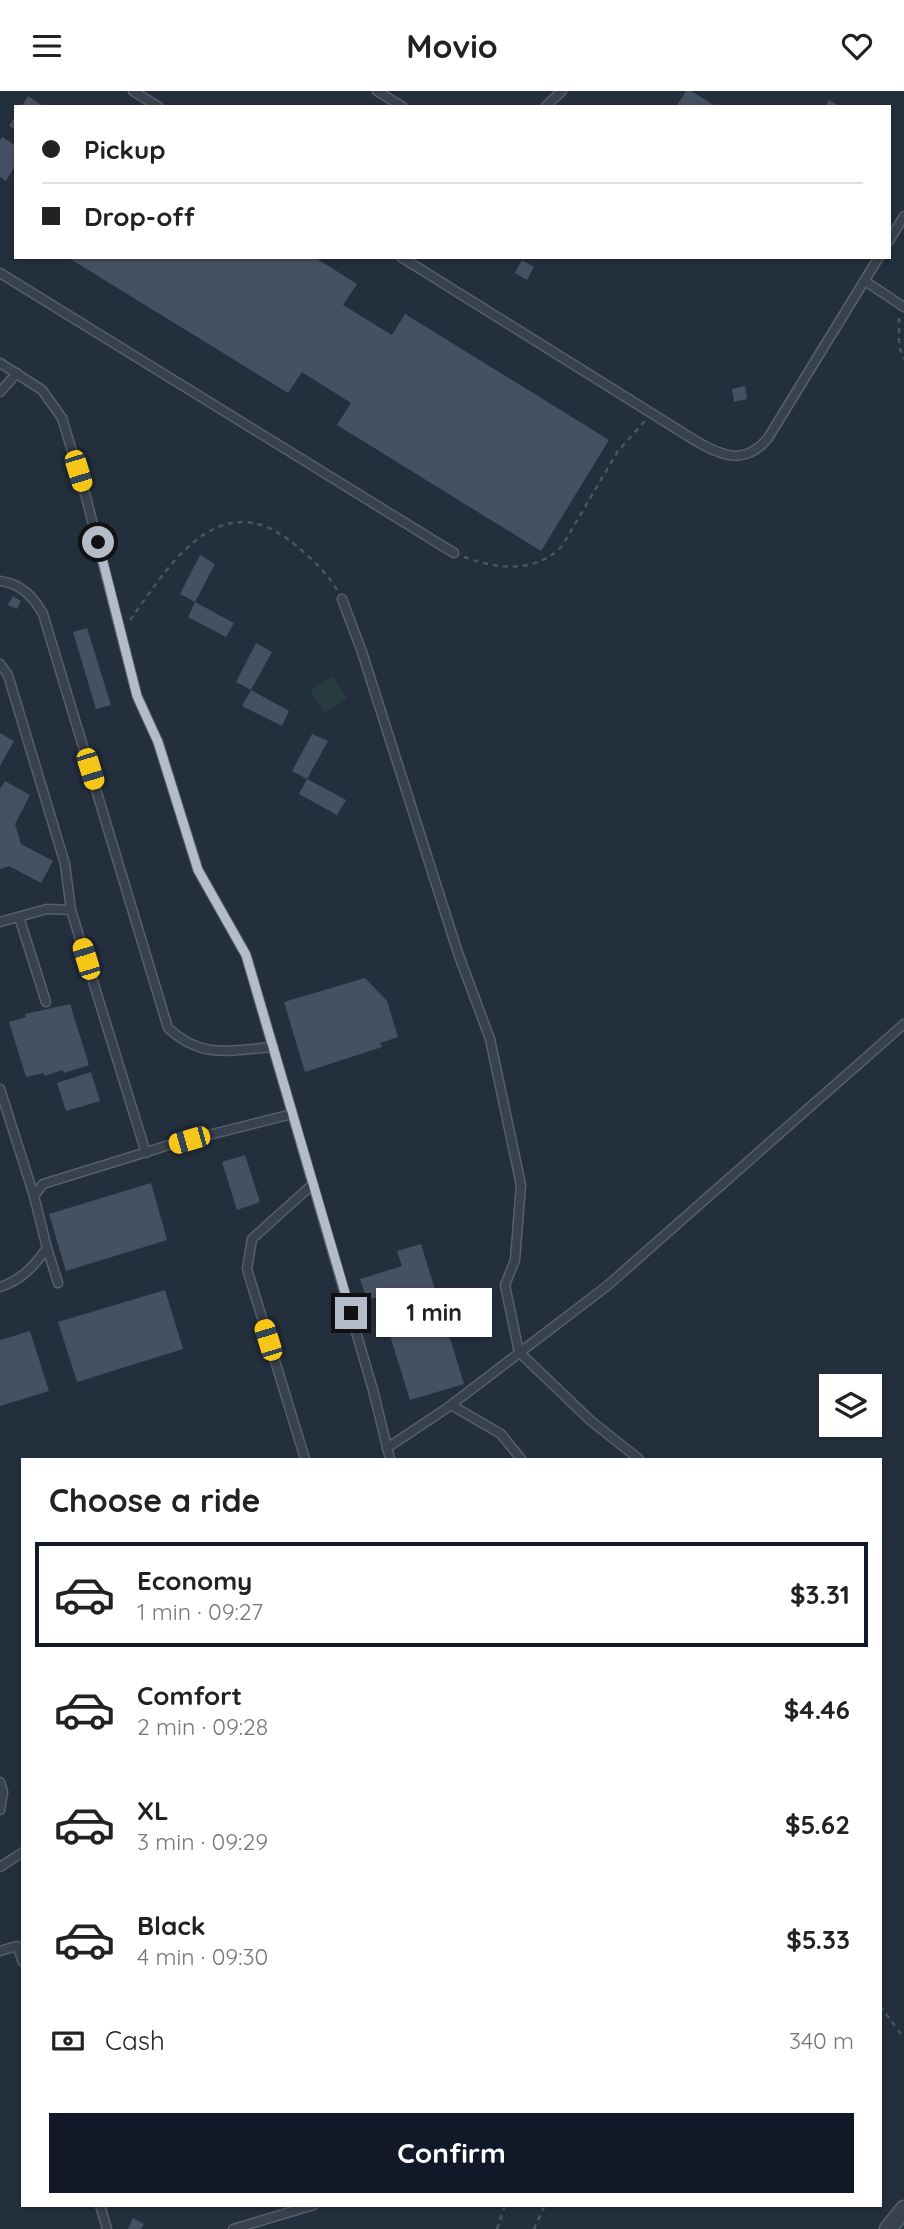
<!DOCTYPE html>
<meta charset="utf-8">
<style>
:root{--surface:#fff;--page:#f2f2f2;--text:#222;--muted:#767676;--line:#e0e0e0;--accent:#111827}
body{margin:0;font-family:Quicksand,sans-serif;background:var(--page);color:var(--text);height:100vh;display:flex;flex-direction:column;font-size:26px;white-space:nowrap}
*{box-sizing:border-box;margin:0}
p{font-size:23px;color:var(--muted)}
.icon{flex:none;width:38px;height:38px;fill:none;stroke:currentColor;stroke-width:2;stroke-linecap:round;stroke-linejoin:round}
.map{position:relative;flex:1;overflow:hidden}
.side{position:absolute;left:21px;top:1367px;width:861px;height:749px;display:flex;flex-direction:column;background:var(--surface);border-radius:0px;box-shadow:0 2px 5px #0004}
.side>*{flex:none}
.banner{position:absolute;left:14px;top:14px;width:877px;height:154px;border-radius:0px;box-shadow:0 2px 5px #0004;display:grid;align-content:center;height:154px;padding:0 28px;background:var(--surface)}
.fabs{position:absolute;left:819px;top:1283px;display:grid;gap:14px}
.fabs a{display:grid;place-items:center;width:63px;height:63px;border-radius:0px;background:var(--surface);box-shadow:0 2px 5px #0004;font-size:35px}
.end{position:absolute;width:32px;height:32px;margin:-16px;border:9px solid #b4bcc9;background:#111;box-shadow:0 0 0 4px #111}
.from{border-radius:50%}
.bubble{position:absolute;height:49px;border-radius:0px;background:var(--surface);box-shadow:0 2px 5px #0004;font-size:23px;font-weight:700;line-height:49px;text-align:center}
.car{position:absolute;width:21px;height:42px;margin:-21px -10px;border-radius:9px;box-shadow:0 0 5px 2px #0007;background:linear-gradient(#f5c518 24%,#345 0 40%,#f5c518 0 76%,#345 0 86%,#f5c518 0)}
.banner b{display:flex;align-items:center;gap:24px;height:66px;font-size:26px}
.banner b+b{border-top:2px solid var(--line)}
.banner i{width:18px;height:18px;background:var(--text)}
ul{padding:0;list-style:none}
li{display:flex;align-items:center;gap:21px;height:105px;margin:0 14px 10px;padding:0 14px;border:4px solid transparent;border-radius:0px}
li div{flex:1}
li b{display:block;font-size:26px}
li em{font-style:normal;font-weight:700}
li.active{border-color:var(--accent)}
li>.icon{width:63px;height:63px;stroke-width:1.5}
h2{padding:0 28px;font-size:32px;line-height:84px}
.pay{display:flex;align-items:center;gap:18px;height:77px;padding:0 28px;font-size:26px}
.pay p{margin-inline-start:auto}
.action{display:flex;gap:14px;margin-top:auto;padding:14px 28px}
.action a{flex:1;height:80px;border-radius:0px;background:var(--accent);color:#fff;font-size:28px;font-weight:700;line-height:80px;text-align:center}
header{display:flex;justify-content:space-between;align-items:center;height:91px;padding:0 28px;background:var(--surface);font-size:32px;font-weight:700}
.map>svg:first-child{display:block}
</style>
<header><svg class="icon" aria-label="menu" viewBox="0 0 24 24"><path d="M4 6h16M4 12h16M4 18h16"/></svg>Movio<svg class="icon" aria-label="heart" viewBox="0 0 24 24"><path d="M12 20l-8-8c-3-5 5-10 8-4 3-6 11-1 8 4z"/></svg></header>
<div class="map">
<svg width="904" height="2138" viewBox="0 0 904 2138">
<rect width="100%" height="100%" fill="#242f3e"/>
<!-- green -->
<path fill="#263c3f" d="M332,585L347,607L324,622L310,599Z"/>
<!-- building -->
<g fill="#455162">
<path d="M686,0H691L717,16H676Z"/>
<path d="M28,5L44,16H21Z"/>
<path d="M829,9L841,16H825Z"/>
<path d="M16,24V39L9,35Z"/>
<path d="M2,46L16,55V73L6,90L0,86V50Z"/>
<path d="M67,166H314L357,193L343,214L392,244L405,223L609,349L541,460L337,334L351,312L302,281L288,302Z"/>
<path d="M522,169L534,176L527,189L515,182Z"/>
<path d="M745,295L747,308L734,311L732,298Z"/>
<path d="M200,464L215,473L195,511L180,503Z"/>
<path d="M13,505L21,510L17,518L8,514Z"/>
<path d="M195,511L234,532L226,546L188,526Z"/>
<path d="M87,537L111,614L96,618L73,541Z"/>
<path d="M256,552L272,561L251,599L236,591Z"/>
<path d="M251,599L289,620L282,635L242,615Z"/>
<path d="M0,642L14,650L0,675Z"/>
<path d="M312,643L328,650L307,688L292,680Z"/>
<path d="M307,688L346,709L337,724L299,703Z"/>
<path d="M5,690L30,704L15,733L21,753L53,770L41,792L9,775L0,778V698Z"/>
<path d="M365,887L387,910L398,946L380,952L382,956L305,981L284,911Z"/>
<path d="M70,913L89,974L64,982L63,979L44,985V982L26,986L9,931L26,926L25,923Z"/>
<path d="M91,981L100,1010L66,1020L57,992Z"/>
<path d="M245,1064L260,1111L237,1119L222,1071Z"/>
<path d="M151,1092L167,1149L66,1180L49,1123Z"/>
<path d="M421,1153L464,1293L410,1309L378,1206L367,1209L360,1188L402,1175L397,1160Z"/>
<path d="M165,1199L183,1258L77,1291L58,1231Z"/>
<path d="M30,1240L49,1300L0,1315V1249Z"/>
<path d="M133,2127L144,2133L141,2138H128Z"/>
</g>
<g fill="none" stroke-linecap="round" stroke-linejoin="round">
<defs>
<g id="lane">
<path d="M133,0L159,16"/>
<path d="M377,0L403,16"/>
<path d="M545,16L562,0"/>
<path d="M889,150L904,125"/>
<path d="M401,166L696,350C722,365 745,375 768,347L879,166"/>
<path d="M0,182L454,462"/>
<path d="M865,190L904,216"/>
<path d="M0,272L42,299L62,327L86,406L137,605L158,651L198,779L246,864L373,1299L390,1368"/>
<path d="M0,301L17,282"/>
<path d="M0,490C21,493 33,505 43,523L168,937C203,969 230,959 273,956"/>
<path d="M342,508L362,561L458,862L490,948L521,1094L515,1169L505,1194L519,1261L591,1330L639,1368"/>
<path d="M0,573L8,584L65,773L71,819"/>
<path d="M19,826L46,911"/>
<path d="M0,831L47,818L71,819L146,1062"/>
<path d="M0,998L34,1105"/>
<path d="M47,1157L58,1192"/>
<path d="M0,1196C22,1189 34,1175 47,1157L34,1105L43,1093L169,1054L292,1023"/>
<path d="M451,1314L501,1343L521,1368"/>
<path d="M387,1357L447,1317L607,1195L904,933"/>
<path d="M305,1368L247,1178L252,1148L313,1093"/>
<path d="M0,1691L3,1701L0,1719"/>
<path d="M0,1776L23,1761"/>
<path d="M0,1860L17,1855L23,1871"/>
<path d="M100,2114L107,2138"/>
<path d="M233,2138L314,2114"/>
</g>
<path id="street" d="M888,2138L904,2118"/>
</defs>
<!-- lane casing -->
<use href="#lane" stroke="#565f6c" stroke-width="11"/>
<!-- street casing -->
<use href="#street" stroke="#565f6c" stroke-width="19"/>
<!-- path -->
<g stroke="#44595c" stroke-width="2.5" stroke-dasharray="5 5" stroke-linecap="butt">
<path d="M899,227V255L904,268"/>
<path d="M464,466C498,478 535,483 562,455L618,360L645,330"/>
<path d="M130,529C167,478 216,394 289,449C307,463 325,479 337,499"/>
<path d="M880,1915L904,1947"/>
<path d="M497,2138L505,2114"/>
<path d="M534,2138L545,2114"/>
</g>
<!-- lane -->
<use href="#lane" stroke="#38414e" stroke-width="8"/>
<!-- street -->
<use href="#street" stroke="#38414e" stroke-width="16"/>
</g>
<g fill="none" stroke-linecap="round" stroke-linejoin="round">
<!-- route -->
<path stroke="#b4bcc9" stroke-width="9" d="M98,451L137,605L158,651L198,779L246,864L351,1222"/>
</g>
</svg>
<div class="fabs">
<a><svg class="icon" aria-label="layers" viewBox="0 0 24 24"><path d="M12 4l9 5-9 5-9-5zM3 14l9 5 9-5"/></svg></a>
</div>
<i class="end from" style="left:98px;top:451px"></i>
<i class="end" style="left:351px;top:1222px"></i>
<div class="bubble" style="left:376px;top:1197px;width:116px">1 min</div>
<i class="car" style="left:78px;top:380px;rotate:163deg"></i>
<i class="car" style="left:90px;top:678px;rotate:163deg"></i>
<i class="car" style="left:86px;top:868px;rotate:343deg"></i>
<i class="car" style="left:189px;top:1049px;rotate:254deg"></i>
<i class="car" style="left:268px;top:1249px;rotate:343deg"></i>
<div class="banner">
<b><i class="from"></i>Pickup</b>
<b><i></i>Drop-off</b>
</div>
<section class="side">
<h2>Choose a ride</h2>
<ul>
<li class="active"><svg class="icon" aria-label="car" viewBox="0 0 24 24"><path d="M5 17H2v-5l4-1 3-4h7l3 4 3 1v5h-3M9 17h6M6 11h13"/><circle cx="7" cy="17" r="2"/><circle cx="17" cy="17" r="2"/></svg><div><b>Economy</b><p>1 min · 09:27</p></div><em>$3.31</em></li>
<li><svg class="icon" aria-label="car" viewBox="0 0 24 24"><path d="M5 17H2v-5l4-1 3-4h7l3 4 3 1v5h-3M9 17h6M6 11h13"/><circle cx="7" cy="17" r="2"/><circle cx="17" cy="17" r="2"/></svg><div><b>Comfort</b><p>2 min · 09:28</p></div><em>$4.46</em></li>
<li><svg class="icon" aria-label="car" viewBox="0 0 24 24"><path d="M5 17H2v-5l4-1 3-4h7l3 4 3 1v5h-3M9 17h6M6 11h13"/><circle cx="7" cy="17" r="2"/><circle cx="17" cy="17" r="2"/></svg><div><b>XL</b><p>3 min · 09:29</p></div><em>$5.62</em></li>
<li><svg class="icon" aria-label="car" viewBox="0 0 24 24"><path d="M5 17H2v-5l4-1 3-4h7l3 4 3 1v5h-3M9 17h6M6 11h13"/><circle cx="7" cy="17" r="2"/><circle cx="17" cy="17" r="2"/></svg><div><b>Black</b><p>4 min · 09:30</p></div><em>$5.33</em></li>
</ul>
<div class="pay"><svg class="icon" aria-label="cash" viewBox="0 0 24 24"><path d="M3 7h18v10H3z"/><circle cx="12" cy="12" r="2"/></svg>Cash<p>340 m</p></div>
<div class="action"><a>Confirm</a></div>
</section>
</div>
